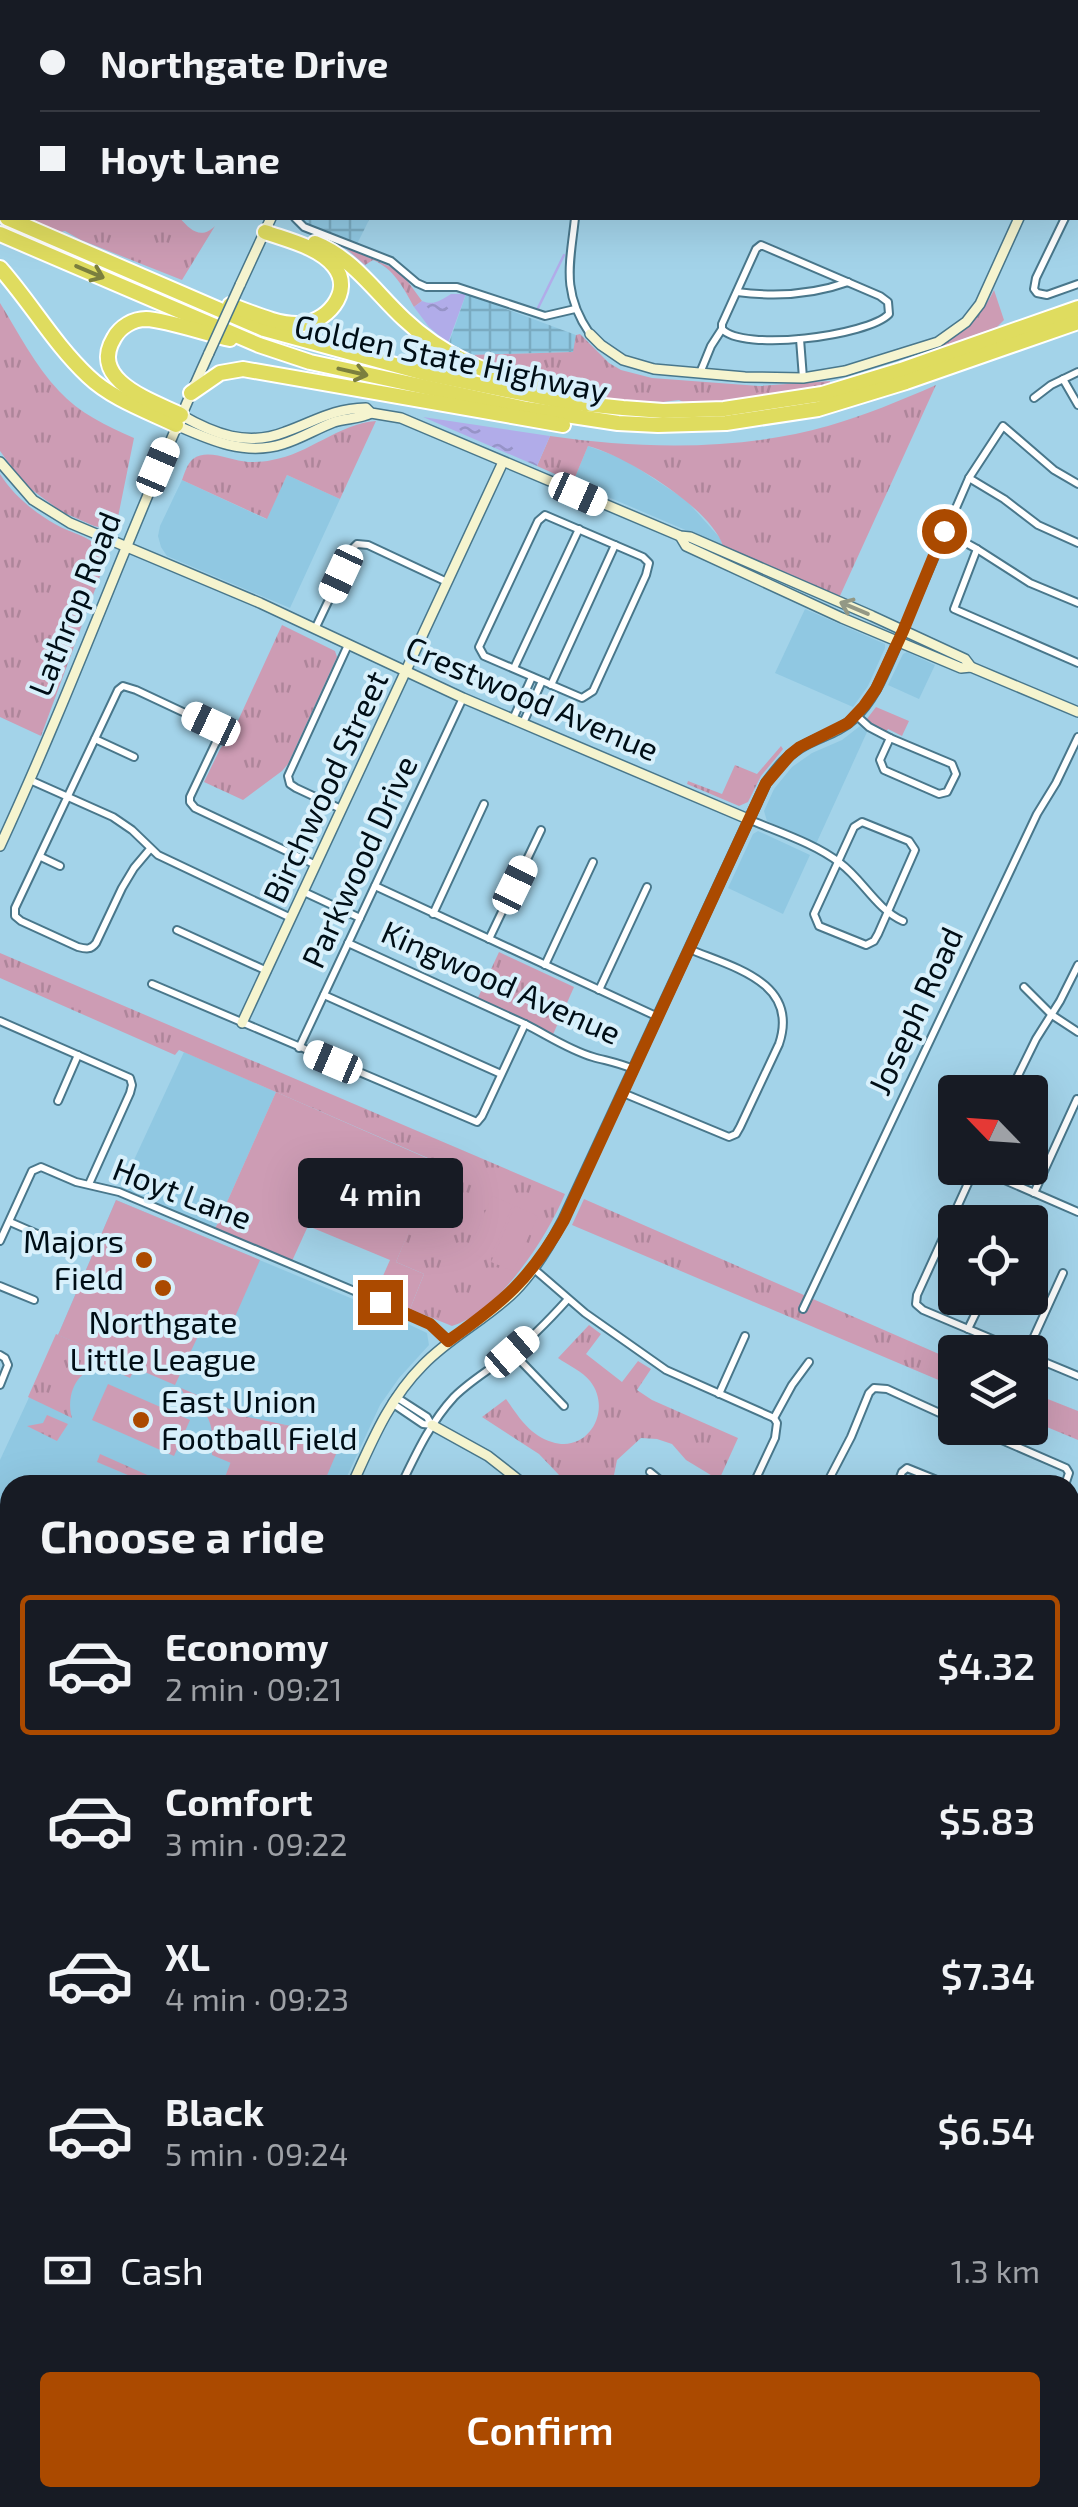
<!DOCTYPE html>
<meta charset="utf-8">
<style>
:root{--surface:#171b24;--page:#20242c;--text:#f1f3f6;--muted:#9ea1a6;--line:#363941;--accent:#ab4a00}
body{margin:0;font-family:"Exo 2",sans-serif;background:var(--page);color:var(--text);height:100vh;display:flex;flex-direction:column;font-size:38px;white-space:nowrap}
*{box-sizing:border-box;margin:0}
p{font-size:32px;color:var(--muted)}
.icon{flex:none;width:55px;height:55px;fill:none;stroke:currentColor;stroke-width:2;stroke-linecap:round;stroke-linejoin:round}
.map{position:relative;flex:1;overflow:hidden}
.sheet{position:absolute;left:0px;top:1475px;width:1080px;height:1032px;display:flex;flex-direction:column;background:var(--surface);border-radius:30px 30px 0 0;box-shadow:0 10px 40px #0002}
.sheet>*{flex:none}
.guide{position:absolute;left:0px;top:0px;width:1080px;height:220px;box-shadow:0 10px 40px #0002;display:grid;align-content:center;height:220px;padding:0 40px;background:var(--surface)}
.needle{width:65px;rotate:295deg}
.fabs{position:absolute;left:938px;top:1075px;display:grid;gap:20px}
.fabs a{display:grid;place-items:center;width:110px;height:110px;border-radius:10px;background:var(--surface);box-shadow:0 10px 40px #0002;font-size:50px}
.end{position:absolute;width:45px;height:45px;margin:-22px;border:12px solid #ab4a00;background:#fff;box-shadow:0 0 0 5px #fff}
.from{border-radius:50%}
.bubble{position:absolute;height:70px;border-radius:10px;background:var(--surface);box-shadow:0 10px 40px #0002;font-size:32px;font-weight:600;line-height:70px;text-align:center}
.car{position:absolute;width:30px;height:60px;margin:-30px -15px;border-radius:12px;box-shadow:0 0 8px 2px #0007;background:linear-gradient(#fff 24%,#345 0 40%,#fff 0 76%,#345 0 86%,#fff 0)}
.guide b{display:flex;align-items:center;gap:35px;height:95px;font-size:38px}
.guide b+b{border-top:2px solid var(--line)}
.guide i{width:25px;height:25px;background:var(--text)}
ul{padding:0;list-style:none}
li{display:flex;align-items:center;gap:30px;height:140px;margin:0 20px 15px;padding:0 20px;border:5px solid transparent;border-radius:10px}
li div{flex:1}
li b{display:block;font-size:38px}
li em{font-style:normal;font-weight:600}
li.on{border-color:var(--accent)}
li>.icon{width:90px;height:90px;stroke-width:1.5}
h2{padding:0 40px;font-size:45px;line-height:120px}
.pay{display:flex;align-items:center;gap:25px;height:110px;padding:0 40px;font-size:38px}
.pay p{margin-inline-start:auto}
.button{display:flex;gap:20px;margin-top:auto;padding:20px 40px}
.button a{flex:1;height:115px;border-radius:10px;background:var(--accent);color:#fff;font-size:40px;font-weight:600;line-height:115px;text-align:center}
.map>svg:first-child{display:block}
</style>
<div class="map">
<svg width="1078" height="2507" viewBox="0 0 1078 2507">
<defs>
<pattern id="industrial-grid" width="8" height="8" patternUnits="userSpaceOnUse" patternTransform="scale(2.5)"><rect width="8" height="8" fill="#90c8e2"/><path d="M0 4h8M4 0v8" fill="none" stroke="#7aabc1"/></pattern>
<pattern id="grass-tufts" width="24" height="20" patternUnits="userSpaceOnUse" patternTransform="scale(2.5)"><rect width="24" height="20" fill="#cd9cb4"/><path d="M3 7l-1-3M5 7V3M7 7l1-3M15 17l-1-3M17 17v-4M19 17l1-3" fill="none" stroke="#ae859a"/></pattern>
<pattern id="water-ripples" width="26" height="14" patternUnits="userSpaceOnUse" patternTransform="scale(2.5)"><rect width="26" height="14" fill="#b1ace9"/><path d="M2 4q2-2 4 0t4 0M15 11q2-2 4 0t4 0" fill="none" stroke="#9693c7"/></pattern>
</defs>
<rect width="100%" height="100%" fill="#a3d3e9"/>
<!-- built -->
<g fill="#90c8e2">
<path d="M588,446L624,459L686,500L720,538L723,546L573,482Z"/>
<path d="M287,475L340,499L290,608L167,556L161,547L158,536L160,526L182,480L266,519Z"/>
<path d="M805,609L885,644V648L868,686L853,707L775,673Z"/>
<path d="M907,652L935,665L919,699L888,685L903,654Z"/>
<path d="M860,726L867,732L816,844L767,821L764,811L774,789L792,767L812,753L842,740Z"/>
<path d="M758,831L810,855L783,914L728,888L753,834Z"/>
<path d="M184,1052L276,1092L215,1229L121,1188Z"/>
<path d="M116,1200L372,1307L427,1333L429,1345L399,1378L380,1405L343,1485H10V1674L0,1670V1460L58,1335Z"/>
<path d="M141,2498H265L280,2505L279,2507H150Z"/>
</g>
<!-- industrial -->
<g fill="url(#industrial-grid)">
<path d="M300,218H370L357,244L307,224Z"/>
<path d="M466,294L576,335L574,352L469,355L449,343Z"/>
</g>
<!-- grass -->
<g fill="url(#grass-tufts)">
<path d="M89,0H370L369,2H85Z"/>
<path d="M21,218H180C190,230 201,240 215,226L182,280L81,240L65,231L60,232Z"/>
<path d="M343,246L393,268L406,279L422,301L414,307C403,287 394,269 373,260L365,265Z"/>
<path d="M994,290L1004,320L997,327L935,349C961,335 981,317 994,290Z"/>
<path d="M0,303C18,332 35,366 59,391C79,413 107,426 134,438L117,522L103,528L94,526L62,512L32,490L16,473L0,451Z"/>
<path d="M580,334L609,363L621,370L652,378L759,386L830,381V384L725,401L685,403L679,400L663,402L615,400L561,388L500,370L469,355L573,352L576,335Z"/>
<path d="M936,385L839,598L723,546C711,508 626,456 588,446L573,482L537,466L550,436C640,449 740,451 828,426C865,415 900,401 936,385Z"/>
<path d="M376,421L340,499L287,475L267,519L182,480C185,472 187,464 193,459C208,448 231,461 248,462C255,462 264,462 272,460C309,454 338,424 376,421Z"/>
<path d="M0,474C13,495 34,512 55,524C72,534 93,536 104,554L103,568L41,736L0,717Z"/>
<path d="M282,625L335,651L337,657L288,764L282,771L243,800L204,782L220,749L231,736Z"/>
<path d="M876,707L909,721L902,736L888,729L885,734L866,720Z"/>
<path d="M781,746L783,749L780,753L761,776L748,802L739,806L687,784L688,781L722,794L735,765L757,774Z"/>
<path d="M499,952L574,987L551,1039L476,1002Z"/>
<path d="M0,953L565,1194C547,1237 500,1311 452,1326L410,1309L424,1274L396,1262L437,1162L179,1050L175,1055L0,978Z"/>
<path d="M584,1199L955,1361V1387L572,1225Z"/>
<path d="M589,1325L601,1334L586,1354L622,1382L638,1361L651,1369L637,1390L652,1400L738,1438L719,1480L686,1460L672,1444L657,1439L641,1438L617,1460L612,1485H550L559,1475L539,1454L482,1417L506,1399C518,1416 530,1436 552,1442C588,1454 613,1410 590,1381C583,1372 568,1365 558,1358Z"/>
<path d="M56,1334L135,1368L130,1378C123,1375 115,1370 107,1369C78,1364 65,1394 72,1418L28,1397Z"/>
<path d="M181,1388L248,1417L286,1425L239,1443L231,1463L212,1455C214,1429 212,1411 186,1399Z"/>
<path d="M1030,1392L1078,1411V1440L1030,1420Z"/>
<path d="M47,1415L68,1424L57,1441L27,1426L43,1423Z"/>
<path d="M100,1454L152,1477L149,1484L97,1462Z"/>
<path d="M0,1912L10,1916V2124L0,2144Z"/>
</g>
<!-- garden -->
<g fill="#cd9cb4">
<path d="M276,1092L438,1163L396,1262L424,1274L410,1309L375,1294L390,1260L308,1226L292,1261L215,1229Z"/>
<path d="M492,1196L513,1205L489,1260L468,1252Z"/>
<path d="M116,1200L260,1260L231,1326L207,1317L175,1385L58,1335Z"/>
<path d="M515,1206L538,1216L513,1271L491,1262Z"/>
<path d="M108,1384L190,1420L174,1456L92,1420Z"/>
<path d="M286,1425L310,1430L339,1447L323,1485H222L238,1443Z"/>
</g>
<!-- water -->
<g fill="url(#water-ripples)">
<path d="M451,294H466L448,343L429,327L414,307L422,301C434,306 441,300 451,294Z"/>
<path d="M423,417L550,436L537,466Z"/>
</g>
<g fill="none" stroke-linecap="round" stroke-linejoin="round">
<!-- stream -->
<g stroke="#b1ace9" stroke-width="2.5">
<path d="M753,2L754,0"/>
<path d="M538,308L564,255"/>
<path d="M0,2419L9,2396"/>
</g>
<defs>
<g id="street">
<path d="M39,2L41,0"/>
<path d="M0,29L2,28"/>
<path d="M0,99L2,98"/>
<path d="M1078,201V200"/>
<path d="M295,218L304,227L391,261L417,283L426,287H457L545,316L575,309"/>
<path d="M575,218C570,264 561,292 590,334"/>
<path d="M1065,218L1036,278L1034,289L1037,293L1047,295L1078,284"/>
<path d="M761,245L880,296L888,302L889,314C868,336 742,352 722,329V324L756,249Z"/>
<path d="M737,292C775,297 812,295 848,282"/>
<path d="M800,339L803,378"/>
<path d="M700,373L711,346L722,329"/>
<path d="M1063,379L1078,405"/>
<path d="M1034,398L1051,385L1078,372"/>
<path d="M969,478L1004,499L1038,525L1078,543"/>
<path d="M545,515L643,557L649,563L646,575L593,691L582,698L484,656L479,647L538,521Z"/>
<path d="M944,531L977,549L1030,583L1078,603"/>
<path d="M977,549L954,609L1078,663"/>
<path d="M315,629L354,547L357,544L368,545L447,582"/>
<path d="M903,630L969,478L1003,426L1054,470L1078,484"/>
<path d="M514,668L579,529"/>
<path d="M551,685L615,545"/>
<path d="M857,716L869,727L890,738"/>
<path d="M513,719L532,677"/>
<path d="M523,723L542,681"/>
<path d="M890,738L952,764L956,774L947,792L939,794L884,770L880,760Z"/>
<path d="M95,739L134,757"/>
<path d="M30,780L113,817L132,830L158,855L291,918"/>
<path d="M341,809L296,788L290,784L288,776L348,645"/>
<path d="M748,819C778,832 814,843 840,863C863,880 876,909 903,921"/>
<path d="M862,822L909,841L915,850L878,934L874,941L866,945L819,926L814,914L854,827Z"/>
<path d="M150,849L134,868L122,888L96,943C91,950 86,949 78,947L21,921L15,916V908L118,690L123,686L136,690L217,728L219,736L190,797V802L195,808L316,865"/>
<path d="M41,857L60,866"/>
<path d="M375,886L658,1017"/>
<path d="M304,892L360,918"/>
<path d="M433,914L484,804"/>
<path d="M177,930L267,971"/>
<path d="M489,939L541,830"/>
<path d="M348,943L525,1024C547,1035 569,1050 593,1057C607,1061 619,1063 633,1069"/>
<path d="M545,965L593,862"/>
<path d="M152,984L477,1122L482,1116L525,1024"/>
<path d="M1024,987L1052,1015L1078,1032"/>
<path d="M599,990L647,887"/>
<path d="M324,995L501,1074"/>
<path d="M0,1021L130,1078L132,1085L130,1093L89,1184"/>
<path d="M299,1048L463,698"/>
<path d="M1010,1092L1036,1039L1060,1001L1078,965"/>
<path d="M623,1093L729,1137L736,1134L740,1127L779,1044C800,982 732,967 689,949"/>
<path d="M58,1101L78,1055"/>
<path d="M950,1154L955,1156"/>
<path d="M975,1168L917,1295L916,1304L923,1310L1023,1352"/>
<path d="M977,1168L1078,1212"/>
<path d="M1034,1193L1077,1099"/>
<path d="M10,1222L58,1243"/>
<path d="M0,1241L32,1171L41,1167L76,1182L119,1192L409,1314L430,1324L449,1341"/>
<path d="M534,1269L585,1313L666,1370L774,1418"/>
<path d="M0,1286L34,1300"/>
<path d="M803,1309L1037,814L1056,783L1078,737"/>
<path d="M968,1329L983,1298"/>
<path d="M1027,1352L1063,1273"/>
<path d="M513,1353L564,1406"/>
<path d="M0,1355L5,1358L8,1365L0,1385"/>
<path d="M1030,1356L1078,1376"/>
<path d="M719,1394L745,1336"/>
<path d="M396,1397L427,1417L431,1424"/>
<path d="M392,1403L423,1424L432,1425"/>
<path d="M774,1418L792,1385L809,1362"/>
<path d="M974,1428L1066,1468L1069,1473L1065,1485"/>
<path d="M650,1472L666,1485"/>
<path d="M401,1485C416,1454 430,1423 454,1397C471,1380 492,1368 511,1354C532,1338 550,1319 568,1299"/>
<path d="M753,1485L775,1438L777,1423L774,1418"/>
<path d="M826,1485L851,1437L869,1393L874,1388L887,1389L955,1420"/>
<path d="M897,1485L902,1472L907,1468L949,1485"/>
<path d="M0,1723L10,1727"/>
<path d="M1070,1739L1078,1743"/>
<path d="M0,1851L10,1828"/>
<path d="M0,1904L10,1908"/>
<path d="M1070,1912L1078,1895"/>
<path d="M1070,1954L1078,1957"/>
<path d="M1070,2023L1078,2026"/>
<path d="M1070,2061L1078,2044"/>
<path d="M1070,2091L1078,2095"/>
<path d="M1070,2182L1078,2185"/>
<path d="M4,2313L10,2301"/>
<path d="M1070,2394L1077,2408"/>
<path d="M0,2483L5,2479L10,2481"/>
<path d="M1070,2495L1078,2491"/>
<path d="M32,2498L44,2507"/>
<path d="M346,2498L366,2507"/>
<path d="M729,2498L731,2507"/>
<path d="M798,2498L802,2507"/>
<path d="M868,2498L870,2507"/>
<path d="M71,2507L79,2498"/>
<path d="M424,2507L428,2498"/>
<path d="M564,2507L568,2498"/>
<path d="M1048,2507L1066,2498"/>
</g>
<g id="secondary">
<path d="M378,2L380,0"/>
<path d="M1078,91V90"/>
<path d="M0,197H2"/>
<path d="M240,285L271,218"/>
<path d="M590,334L601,345L623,360L654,369L745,377L803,378L845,371L938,342L966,322L980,304L1019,218"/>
<path d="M181,415C214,434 247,447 285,432C316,421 331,409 366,408L371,413L401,418L680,536L690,537L872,616L965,659L971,667"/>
<path d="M176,425C210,440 245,456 283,444C300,439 316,429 334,422C346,418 360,419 371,413"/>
<path d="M0,462L33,500L70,523L260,603L463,698L748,819"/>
<path d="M680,536L686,546L842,618L961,668L971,667L1078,712"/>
<path d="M0,846C75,684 135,516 209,353"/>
<path d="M242,1023L503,462"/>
<path d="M432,1425L488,1456L525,1485"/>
<path d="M352,1485C372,1441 389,1399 423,1365C451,1336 487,1319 515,1291C535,1271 550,1245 563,1220L766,783C777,768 788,754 805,745C821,736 839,732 853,719C878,697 888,661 903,631"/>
<path d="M1070,1657L1078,1640"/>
<path d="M1070,1677L1078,1660"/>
<path d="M0,1679L10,1683"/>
<path d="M1070,2137L1078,2140"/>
<path d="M0,2160L10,2138"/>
<path d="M0,2387L10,2391"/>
<path d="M133,2498L142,2507"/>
<path d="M573,2498L593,2507"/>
<path d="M494,2507L498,2498"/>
<path d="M673,2507L677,2498"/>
<path d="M683,2507L688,2498"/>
</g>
<g id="highway">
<path d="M7,218L264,329L428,374L565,402L623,408L663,411L724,409L822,394L901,370L1078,308"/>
<path d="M0,234L259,345L310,362L527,409L618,423L658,425L726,423L818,409L906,382L1078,322"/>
<path d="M315,243C353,258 375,292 404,319C443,356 486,373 536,387"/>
<path d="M0,268C31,303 54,344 88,376C112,399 147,411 176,425"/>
<path d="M230,305C251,312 275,324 297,324C325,325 355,292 334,266C319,247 287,240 265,232"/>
<path d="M191,393L220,373L243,369L563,425"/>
<path d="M181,415C153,401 88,381 114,338C120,327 133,319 146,319C167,320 207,334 230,339"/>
</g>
</defs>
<!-- street casing -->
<use href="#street" stroke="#49778b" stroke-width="10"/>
<!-- secondary casing -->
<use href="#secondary" stroke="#49778b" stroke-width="12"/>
<!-- highway casing -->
<use href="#highway" stroke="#fff" stroke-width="18"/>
<!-- street -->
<use href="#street" stroke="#fff" stroke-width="6"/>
<!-- secondary -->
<use href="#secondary" stroke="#f5f4cf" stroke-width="9"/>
<!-- highway -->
<use href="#highway" stroke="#dfdc5f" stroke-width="14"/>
<!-- rail -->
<g stroke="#29404c" stroke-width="2.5" stroke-dasharray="15 8" stroke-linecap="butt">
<path d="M1070,2435L1078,2431"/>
<path d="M937,2507L955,2498"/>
</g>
<defs>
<path id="secondary-bridge" d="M209,353L240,285"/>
</defs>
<!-- secondary-bridge casing -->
<use href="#secondary-bridge" stroke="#49778b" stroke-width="12" stroke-linecap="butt"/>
<!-- secondary-bridge -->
<use href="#secondary-bridge" stroke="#f5f4cf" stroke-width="9"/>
</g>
<!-- one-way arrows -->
<defs><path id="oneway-shaft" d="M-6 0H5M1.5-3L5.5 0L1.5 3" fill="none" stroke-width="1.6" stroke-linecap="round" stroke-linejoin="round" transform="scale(2.5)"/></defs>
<g stroke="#7b7f3e">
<use href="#oneway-shaft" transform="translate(90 272) rotate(23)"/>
<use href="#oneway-shaft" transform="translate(353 372) rotate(13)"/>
</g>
<use stroke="#939885" href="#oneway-shaft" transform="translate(854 608) rotate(-157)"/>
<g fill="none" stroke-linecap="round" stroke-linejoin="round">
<!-- route -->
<path stroke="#ab4a00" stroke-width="12" d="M380,1302L430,1324L448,1341C503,1302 530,1280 564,1220L766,783L790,755L800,747L848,723L864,706L876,689L903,631L944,531"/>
</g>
<!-- markers -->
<g fill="#ab4a00" stroke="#d8f0fb" stroke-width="4">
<circle cx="144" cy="1260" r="10"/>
<circle cx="163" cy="1288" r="10"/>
<circle cx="141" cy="1420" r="10"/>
</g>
<g text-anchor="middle" stroke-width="8" stroke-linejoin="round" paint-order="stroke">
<!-- street labels -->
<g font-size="32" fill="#000e16" stroke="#d8f0fb">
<text transform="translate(451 359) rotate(12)" y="11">Golden State Highway</text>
<text transform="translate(75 604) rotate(-68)" y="11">Lathrop Road</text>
<text transform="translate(532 699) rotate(23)" y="11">Crestwood Avenue</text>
<text transform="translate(326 787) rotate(-65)" y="11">Birchwood Street</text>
<text transform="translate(360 862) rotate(-65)" y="11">Parkwood Drive</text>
<text transform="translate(501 983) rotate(24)" y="11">Kingwood Avenue</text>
<text transform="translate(916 1011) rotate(-65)" y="11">Joseph Road</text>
<text transform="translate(182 1194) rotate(21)" y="11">Hoyt Lane</text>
</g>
<!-- poi labels -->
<g font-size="32" fill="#000e16" stroke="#d8f0fb" text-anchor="end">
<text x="124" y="1253">Majors<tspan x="124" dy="37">Field</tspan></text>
<text x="163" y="1334" text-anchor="middle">Northgate<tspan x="163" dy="37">Little League</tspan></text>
<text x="161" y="1413" text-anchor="start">East Union<tspan x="161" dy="37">Football Field</tspan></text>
</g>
</g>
</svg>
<div class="fabs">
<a><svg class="needle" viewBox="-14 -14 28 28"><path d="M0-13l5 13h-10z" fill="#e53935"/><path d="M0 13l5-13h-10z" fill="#9ea1a6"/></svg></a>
<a><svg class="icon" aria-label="locate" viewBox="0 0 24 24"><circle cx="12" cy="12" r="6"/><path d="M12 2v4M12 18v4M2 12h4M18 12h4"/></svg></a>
<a><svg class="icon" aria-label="layers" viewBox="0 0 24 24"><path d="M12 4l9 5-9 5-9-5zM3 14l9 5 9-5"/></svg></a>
</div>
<i class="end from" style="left:944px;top:531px"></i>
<i class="end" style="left:380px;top:1302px"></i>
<div class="bubble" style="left:298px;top:1158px;width:165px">4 min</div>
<i class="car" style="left:158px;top:467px;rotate:23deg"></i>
<i class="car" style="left:578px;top:494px;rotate:114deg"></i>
<i class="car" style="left:341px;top:574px;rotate:205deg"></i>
<i class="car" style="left:211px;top:724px;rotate:295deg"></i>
<i class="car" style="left:515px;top:885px;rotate:26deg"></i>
<i class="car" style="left:333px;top:1062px;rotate:293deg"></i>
<i class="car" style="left:512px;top:1352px;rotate:49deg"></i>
<div class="guide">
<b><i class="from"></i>Northgate Drive</b>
<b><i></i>Hoyt Lane</b>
</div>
<section class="sheet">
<h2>Choose a ride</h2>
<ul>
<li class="on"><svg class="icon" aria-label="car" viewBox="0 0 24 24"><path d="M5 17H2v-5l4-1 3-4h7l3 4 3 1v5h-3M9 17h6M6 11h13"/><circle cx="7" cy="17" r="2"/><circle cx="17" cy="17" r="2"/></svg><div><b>Economy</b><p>2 min · 09:21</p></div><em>$4.32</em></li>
<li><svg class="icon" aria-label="car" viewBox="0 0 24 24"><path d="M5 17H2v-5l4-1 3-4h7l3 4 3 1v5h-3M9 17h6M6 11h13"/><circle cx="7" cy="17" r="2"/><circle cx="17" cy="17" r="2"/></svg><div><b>Comfort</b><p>3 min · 09:22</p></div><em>$5.83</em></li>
<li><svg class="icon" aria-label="car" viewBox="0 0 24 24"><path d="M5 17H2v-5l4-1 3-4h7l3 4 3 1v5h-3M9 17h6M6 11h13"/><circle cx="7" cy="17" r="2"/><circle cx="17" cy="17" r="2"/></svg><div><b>XL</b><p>4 min · 09:23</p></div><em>$7.34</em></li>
<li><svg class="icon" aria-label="car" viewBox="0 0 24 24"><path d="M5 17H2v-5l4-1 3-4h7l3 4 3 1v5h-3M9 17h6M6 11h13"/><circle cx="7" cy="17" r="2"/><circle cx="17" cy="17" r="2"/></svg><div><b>Black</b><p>5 min · 09:24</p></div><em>$6.54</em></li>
</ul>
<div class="pay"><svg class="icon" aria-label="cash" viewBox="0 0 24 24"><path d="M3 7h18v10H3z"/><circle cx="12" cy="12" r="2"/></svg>Cash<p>1.3 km</p></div>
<div class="button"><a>Confirm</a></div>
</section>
</div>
